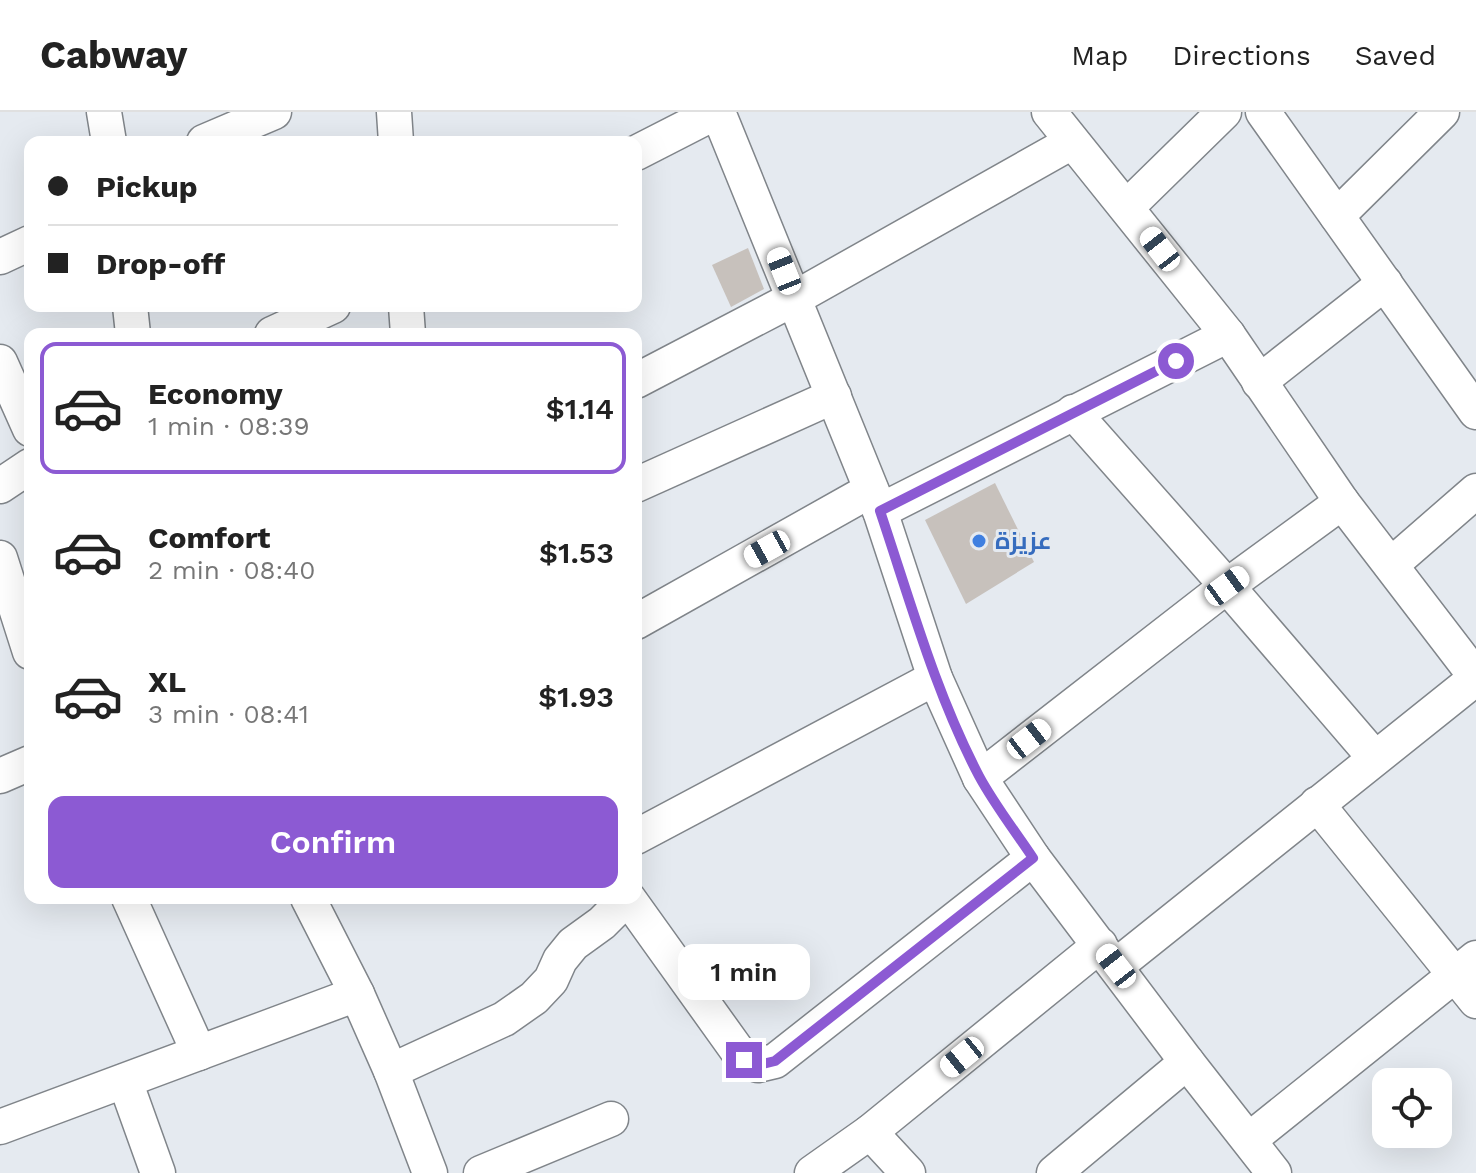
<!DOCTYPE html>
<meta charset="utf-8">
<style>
:root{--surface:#fff;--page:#f6f6f6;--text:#222;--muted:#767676;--line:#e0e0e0;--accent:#8c5ad3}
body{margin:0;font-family:"Work Sans",Cairo,sans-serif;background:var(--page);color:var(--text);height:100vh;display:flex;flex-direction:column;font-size:30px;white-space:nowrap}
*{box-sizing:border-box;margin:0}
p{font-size:26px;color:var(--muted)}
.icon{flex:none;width:44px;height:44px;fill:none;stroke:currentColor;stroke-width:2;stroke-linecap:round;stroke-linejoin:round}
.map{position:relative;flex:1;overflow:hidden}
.drawer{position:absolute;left:24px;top:216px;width:618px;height:576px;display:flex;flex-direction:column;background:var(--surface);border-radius:16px;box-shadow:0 8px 32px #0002}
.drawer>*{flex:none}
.guide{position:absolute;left:24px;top:24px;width:618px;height:176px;border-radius:16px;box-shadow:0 8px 32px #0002;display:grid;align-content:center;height:176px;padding:0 24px;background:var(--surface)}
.buttons{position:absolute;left:1372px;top:956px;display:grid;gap:16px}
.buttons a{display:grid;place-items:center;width:80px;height:80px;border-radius:16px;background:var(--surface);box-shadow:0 8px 32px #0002;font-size:40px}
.end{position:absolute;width:36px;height:36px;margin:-18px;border:10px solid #8c5ad3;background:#fff;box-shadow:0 0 0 4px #fff}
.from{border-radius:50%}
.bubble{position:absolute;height:56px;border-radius:16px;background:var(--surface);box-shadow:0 8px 32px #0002;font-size:26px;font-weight:600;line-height:56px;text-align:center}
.car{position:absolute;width:24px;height:48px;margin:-24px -12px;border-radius:10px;box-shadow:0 0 6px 2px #0007;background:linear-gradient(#fff 24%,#345 0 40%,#fff 0 76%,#345 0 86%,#fff 0)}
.guide b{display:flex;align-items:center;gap:28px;height:76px;font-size:30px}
.guide b+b{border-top:2px solid var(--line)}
.guide i{width:20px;height:20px;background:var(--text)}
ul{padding:14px 0 0;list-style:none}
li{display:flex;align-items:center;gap:24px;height:132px;margin:0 16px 12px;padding:0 8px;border:4px solid transparent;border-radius:16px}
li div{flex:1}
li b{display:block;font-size:30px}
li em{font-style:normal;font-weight:600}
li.active{border-color:var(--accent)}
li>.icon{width:72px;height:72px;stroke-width:1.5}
.action{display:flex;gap:16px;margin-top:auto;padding:16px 24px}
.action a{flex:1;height:92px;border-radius:16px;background:var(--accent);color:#fff;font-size:32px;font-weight:600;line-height:92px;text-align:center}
header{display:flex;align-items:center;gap:48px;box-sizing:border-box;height:112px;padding:0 40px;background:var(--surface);border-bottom:2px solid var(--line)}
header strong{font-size:38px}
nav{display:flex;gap:44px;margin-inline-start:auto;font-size:28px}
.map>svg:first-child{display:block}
</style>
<header>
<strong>Cabway</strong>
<nav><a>Map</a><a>Directions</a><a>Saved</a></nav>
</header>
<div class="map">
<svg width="1476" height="1061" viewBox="0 0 1476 1061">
<rect width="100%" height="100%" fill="#e5eaf0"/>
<!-- building -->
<g fill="#c7c1bc">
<path d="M748,136L764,177L731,195L712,153Z"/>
<path d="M995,371L1034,450L966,492L925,408Z"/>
</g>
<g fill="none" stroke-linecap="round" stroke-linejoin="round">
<defs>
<g id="minor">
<path d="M104,0L109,30"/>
<path d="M394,0L396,30"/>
<path d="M718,0L880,399L935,566L980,666L1033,746L1187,950L1274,1061"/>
<path d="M1049,0L1228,223L1342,390L1476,565"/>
<path d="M1263,0L1476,300"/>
<path d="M204,30L274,0"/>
<path d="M636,41L716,0"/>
<path d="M1127,95L1224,0"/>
<path d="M1337,104L1442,0"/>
<path d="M0,145L30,131"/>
<path d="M130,194L133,222"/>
<path d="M406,194L408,222"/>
<path d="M272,222L333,194"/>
<path d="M0,250L30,317"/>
<path d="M636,269L795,186L1072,30"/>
<path d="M1259,270L1385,171"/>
<path d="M1073,300L1227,474L1375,646"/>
<path d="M636,373L834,284"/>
<path d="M0,374L30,354"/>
<path d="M880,399L1228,223"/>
<path d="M0,446L30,540"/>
<path d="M1391,453L1476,379"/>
<path d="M636,510L871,378"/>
<path d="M0,664L30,651"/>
<path d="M980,666L1227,474L1342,390"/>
<path d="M1317,692L1476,889"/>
<path d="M636,725L935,566"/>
<path d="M129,786L199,941"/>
<path d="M308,786L357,882L391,959L430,1061"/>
<path d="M628,786L744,948L758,953L775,949L1033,746"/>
<path d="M1116,854L1476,566"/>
<path d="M391,959L504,907L534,886L551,868L560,848L573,832L602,811L627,786"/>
<path d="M125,969L158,1061"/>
<path d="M0,1015L357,882"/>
<path d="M870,1020L908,1061"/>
<path d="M1249,1028L1476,846"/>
<path d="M481,1061L611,1007"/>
<path d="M812,1061L870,1020L1100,833"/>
<path d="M1054,1061L1187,950"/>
</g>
</defs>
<!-- minor casing -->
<use href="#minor" stroke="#80858a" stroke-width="37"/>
<!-- minor -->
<use href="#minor" stroke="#fff" stroke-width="34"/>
</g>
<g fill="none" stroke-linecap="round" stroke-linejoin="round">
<!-- route -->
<path stroke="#8c5ad3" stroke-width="10" d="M744,948L758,953L775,949L1033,746C1015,719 994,692 979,664C935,580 910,488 880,399L1176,249"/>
</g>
<!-- markers -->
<circle fill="#3f7fe0" stroke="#e5eaf0" stroke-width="3" cx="979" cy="429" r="8"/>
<g text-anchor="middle" stroke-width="6" stroke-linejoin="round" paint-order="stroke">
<!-- shop labels -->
<g font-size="24" font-weight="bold" fill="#366cbe" stroke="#e5eaf0" text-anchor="start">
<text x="995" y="437">عزيزة</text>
</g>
</g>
</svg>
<div class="buttons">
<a><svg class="icon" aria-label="locate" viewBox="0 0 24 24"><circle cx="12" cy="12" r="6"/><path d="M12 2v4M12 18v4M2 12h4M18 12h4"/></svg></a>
</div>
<i class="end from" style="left:1176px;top:249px"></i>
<i class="end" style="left:744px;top:948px"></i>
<div class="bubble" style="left:678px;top:832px;width:132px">1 min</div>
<i class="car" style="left:1160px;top:137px;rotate:322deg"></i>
<i class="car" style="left:784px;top:159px;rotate:338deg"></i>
<i class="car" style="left:767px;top:437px;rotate:241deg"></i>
<i class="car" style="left:1227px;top:474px;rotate:54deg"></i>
<i class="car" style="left:1029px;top:627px;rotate:52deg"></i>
<i class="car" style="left:1116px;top:854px;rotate:322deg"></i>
<i class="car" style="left:962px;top:945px;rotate:231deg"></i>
<div class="guide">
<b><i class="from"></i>Pickup</b>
<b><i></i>Drop-off</b>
</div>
<section class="drawer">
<ul>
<li class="active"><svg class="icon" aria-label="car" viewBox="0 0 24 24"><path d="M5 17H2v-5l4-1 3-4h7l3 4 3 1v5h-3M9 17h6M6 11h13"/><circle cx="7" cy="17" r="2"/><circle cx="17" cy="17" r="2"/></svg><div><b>Economy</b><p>1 min · 08:39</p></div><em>$1.14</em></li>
<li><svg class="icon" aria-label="car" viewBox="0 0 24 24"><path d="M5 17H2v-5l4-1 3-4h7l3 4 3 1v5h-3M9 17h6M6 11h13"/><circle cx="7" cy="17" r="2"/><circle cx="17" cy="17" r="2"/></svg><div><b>Comfort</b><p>2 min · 08:40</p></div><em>$1.53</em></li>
<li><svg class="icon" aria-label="car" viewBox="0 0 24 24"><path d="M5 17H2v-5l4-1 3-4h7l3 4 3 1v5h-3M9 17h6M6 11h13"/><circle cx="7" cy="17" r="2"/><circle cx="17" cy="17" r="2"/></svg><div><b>XL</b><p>3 min · 08:41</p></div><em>$1.93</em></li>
</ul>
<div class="action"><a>Confirm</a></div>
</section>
</div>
